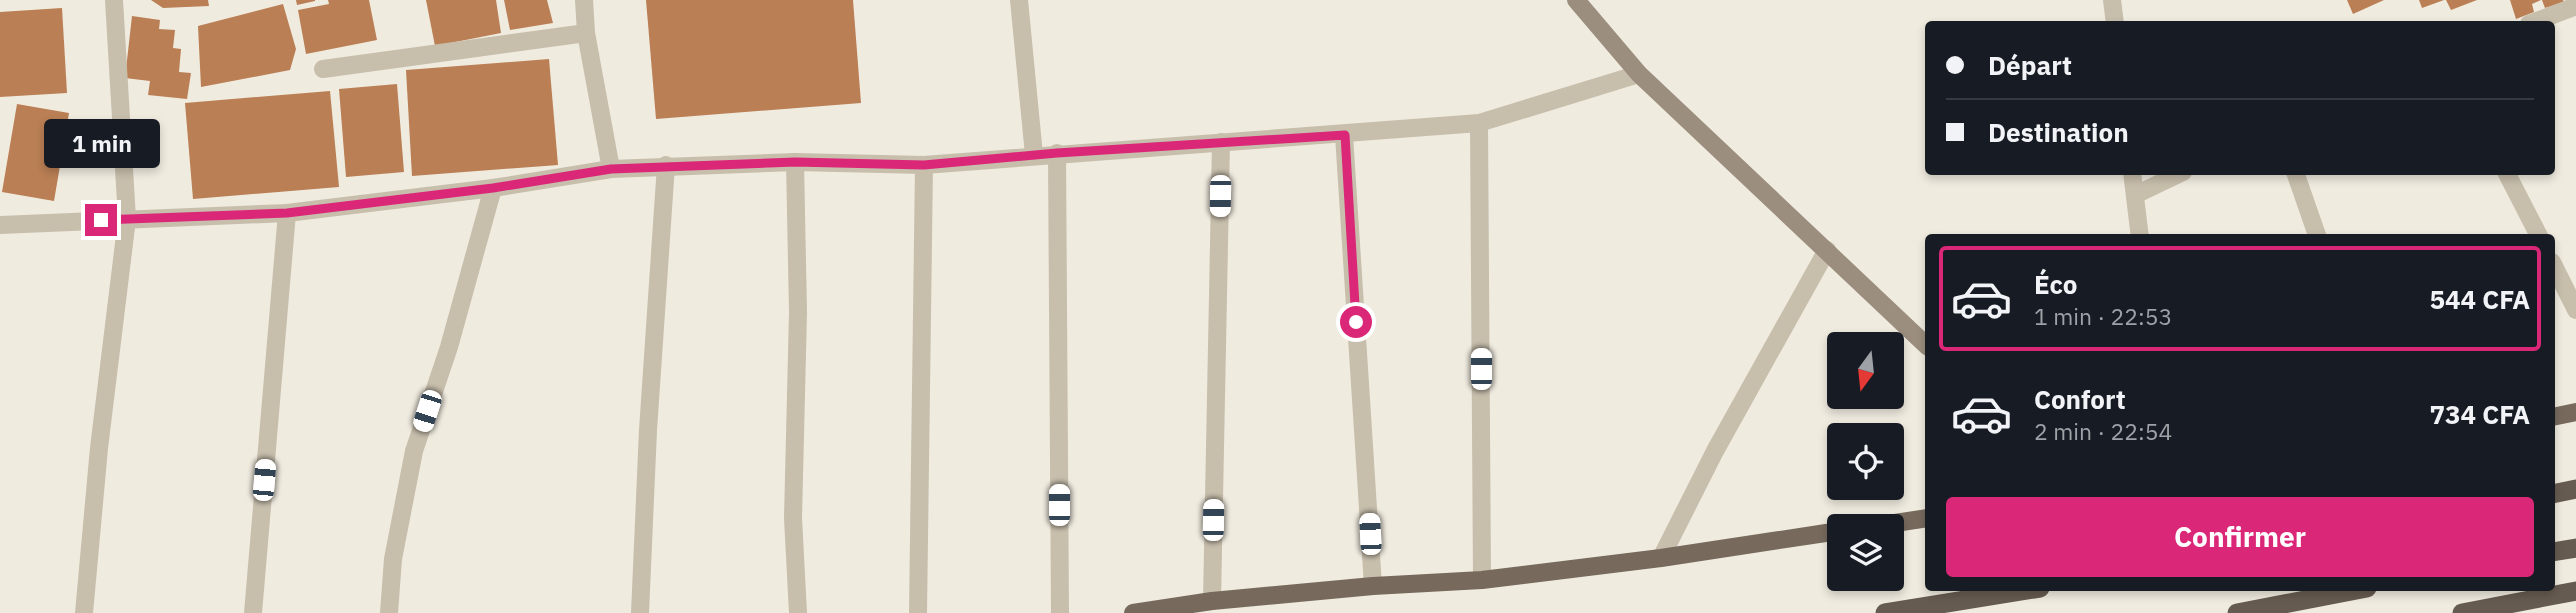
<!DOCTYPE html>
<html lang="fr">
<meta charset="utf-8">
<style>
:root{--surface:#171b24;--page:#242831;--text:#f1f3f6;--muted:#9ea1a6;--line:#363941;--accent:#db2777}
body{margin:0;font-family:"IBM Plex Sans",sans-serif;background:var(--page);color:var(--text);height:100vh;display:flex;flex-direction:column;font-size:26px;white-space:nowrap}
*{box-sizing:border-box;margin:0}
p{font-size:23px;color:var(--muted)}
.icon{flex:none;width:38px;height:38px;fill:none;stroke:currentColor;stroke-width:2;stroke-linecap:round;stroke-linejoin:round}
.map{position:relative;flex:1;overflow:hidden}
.drawer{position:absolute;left:1925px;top:234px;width:630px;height:357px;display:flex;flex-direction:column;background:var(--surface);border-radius:7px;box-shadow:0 4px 10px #0003}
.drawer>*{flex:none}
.guide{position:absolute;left:1925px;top:21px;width:630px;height:154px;border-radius:7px;box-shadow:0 4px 10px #0003;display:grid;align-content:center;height:154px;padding:0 21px;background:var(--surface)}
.needle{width:46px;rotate:195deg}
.controls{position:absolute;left:1827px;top:332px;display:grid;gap:14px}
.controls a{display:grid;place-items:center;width:77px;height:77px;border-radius:7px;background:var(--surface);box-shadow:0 4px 10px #0003;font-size:35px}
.end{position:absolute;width:32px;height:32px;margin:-16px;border:9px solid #db2777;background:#fff;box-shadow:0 0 0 4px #fff}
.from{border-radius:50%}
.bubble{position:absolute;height:49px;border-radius:7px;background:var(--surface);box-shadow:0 4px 10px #0003;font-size:23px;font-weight:700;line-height:49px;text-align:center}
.car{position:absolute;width:21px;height:42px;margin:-21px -10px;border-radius:9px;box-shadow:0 0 5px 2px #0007;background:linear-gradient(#fff 24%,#345 0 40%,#fff 0 76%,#345 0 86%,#fff 0)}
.guide b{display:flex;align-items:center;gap:24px;height:66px;font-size:26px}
.guide b+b{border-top:2px solid var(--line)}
.guide i{width:18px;height:18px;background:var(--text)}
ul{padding:12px 0 0;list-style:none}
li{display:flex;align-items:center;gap:21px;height:105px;margin:0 14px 10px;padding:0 7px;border:4px solid transparent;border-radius:7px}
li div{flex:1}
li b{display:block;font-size:26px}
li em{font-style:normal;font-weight:700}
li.active{border-color:var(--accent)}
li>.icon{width:63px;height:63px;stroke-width:1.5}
.cta{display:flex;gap:14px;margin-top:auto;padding:14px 21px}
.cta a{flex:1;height:80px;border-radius:7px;background:var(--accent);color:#fff;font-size:28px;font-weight:700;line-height:80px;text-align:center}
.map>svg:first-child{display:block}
</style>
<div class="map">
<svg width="2576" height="613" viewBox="0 0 2576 613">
<rect width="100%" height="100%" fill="#f0ebdf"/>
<!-- building -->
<g fill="#ba7f54">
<path d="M151,0H208L209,6L163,8Z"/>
<path d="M296,0H315V1L297,5Z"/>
<path d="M328,0H369L377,40L306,54L298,10L329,4Z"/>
<path d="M426,0H496L501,33L435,46Z"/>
<path d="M504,0H547L553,23L510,30Z"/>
<path d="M646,0H853L861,103L656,119Z"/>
<path d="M2347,0H2384L2353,14Z"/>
<path d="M2419,0H2444L2422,8Z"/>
<path d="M2446,0H2477L2451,10Z"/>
<path d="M2510,0H2541L2532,4L2534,12L2516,19Z"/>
<path d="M2542,0H2563L2564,2L2545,8Z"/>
<path d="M283,4L296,49L290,70L201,87L198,26Z"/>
<path d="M62,8L67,93L0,97V12Z"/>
<path d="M132,16L160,20L159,29L175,30L173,48L181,49L179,72L191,73L187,99L148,95L150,81L125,78Z"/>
<path d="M549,59L558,165L412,176L406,70Z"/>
<path d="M397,84L404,172L346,177L339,89Z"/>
<path d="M330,91L339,187L193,199L185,103Z"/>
<path d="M17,104L69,113L54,201L2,192Z"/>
</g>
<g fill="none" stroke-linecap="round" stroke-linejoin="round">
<!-- minor -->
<g stroke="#c7beac" stroke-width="18">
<path d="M584,0L586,33L611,169"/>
<path d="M1019,0L1034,155"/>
<path d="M2112,0L2115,24"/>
<path d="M2529,24L2576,6"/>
<path d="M323,69L586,33"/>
<path d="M1479,123L1482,580"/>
<path d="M1344,135L1373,586"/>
<path d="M1057,153L1060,613"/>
<path d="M795,162L798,312L793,518L798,613"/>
<path d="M2132,172L2140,238"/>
<path d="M2295,172L2318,238"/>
<path d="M2506,172L2540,238"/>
<path d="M2135,195L2183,172"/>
<path d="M0,225L287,213L493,188L611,169L795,162L924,165L1479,123L1639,74"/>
<path d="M2552,262L2576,310"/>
<path d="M1661,558L1715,451L1827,250"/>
<path d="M1212,601L1221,142"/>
<path d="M84,613L99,448L127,219L114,0"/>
<path d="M253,613L287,213"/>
<path d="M389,613L393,559L414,451L449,347L493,188"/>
<path d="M640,613L648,430L666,165"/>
<path d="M918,613L924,165"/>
</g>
<!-- secondary -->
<path stroke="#9b8e7e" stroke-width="18" d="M1576,0L1639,74L1928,347"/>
<!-- primary -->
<g stroke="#776a5d" stroke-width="18">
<path d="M2552,417L2576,412"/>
<path d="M1869,527L1928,518"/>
<path d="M1133,613L1212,601L1373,586L1482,580L1661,558L1839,531"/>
</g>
<!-- trunk -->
<g stroke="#665b50" stroke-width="19">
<path d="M2552,494L2576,489"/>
<path d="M2552,552L2576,548"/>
<path d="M1885,613L2040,588"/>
<path d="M2237,613L2367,588"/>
<path d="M2462,613L2576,591"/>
</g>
</g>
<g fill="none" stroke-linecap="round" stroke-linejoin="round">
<!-- route -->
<path stroke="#db2777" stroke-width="9" d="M101,220L287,213L493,188L611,169L795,162L924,165L1057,153L1345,135L1356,322"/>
</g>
</svg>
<div class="controls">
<a><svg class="needle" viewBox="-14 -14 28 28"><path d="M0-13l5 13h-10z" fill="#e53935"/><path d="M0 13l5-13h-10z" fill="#9ea1a6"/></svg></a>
<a><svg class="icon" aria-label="locate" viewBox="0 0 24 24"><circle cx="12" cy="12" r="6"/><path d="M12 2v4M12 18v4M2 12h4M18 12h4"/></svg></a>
<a><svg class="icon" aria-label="layers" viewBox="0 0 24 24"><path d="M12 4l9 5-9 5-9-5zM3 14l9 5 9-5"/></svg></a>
</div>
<i class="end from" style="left:1356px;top:322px"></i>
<i class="end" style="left:101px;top:220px"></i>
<div class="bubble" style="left:44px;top:119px;width:116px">1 min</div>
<i class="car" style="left:1220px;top:196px;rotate:181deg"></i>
<i class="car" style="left:1481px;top:369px;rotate:0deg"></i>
<i class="car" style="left:427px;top:411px;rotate:198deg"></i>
<i class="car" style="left:264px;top:480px;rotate:5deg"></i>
<i class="car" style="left:1059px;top:505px;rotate:0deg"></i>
<i class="car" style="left:1213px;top:520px;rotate:1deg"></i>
<i class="car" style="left:1370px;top:534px;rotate:357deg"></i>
<div class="guide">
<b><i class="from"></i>Départ</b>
<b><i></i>Destination</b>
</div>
<section class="drawer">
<ul>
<li class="active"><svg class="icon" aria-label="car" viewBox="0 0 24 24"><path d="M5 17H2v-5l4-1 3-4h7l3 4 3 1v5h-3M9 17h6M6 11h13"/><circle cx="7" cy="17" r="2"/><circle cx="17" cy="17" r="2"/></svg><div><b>Éco</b><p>1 min · 22:53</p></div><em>544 CFA</em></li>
<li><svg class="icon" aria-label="car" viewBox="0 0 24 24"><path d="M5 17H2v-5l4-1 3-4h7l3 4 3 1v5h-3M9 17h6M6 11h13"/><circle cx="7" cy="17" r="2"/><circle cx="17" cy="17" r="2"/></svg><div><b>Confort</b><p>2 min · 22:54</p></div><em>734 CFA</em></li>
</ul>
<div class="cta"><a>Confirmer</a></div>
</section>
</div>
